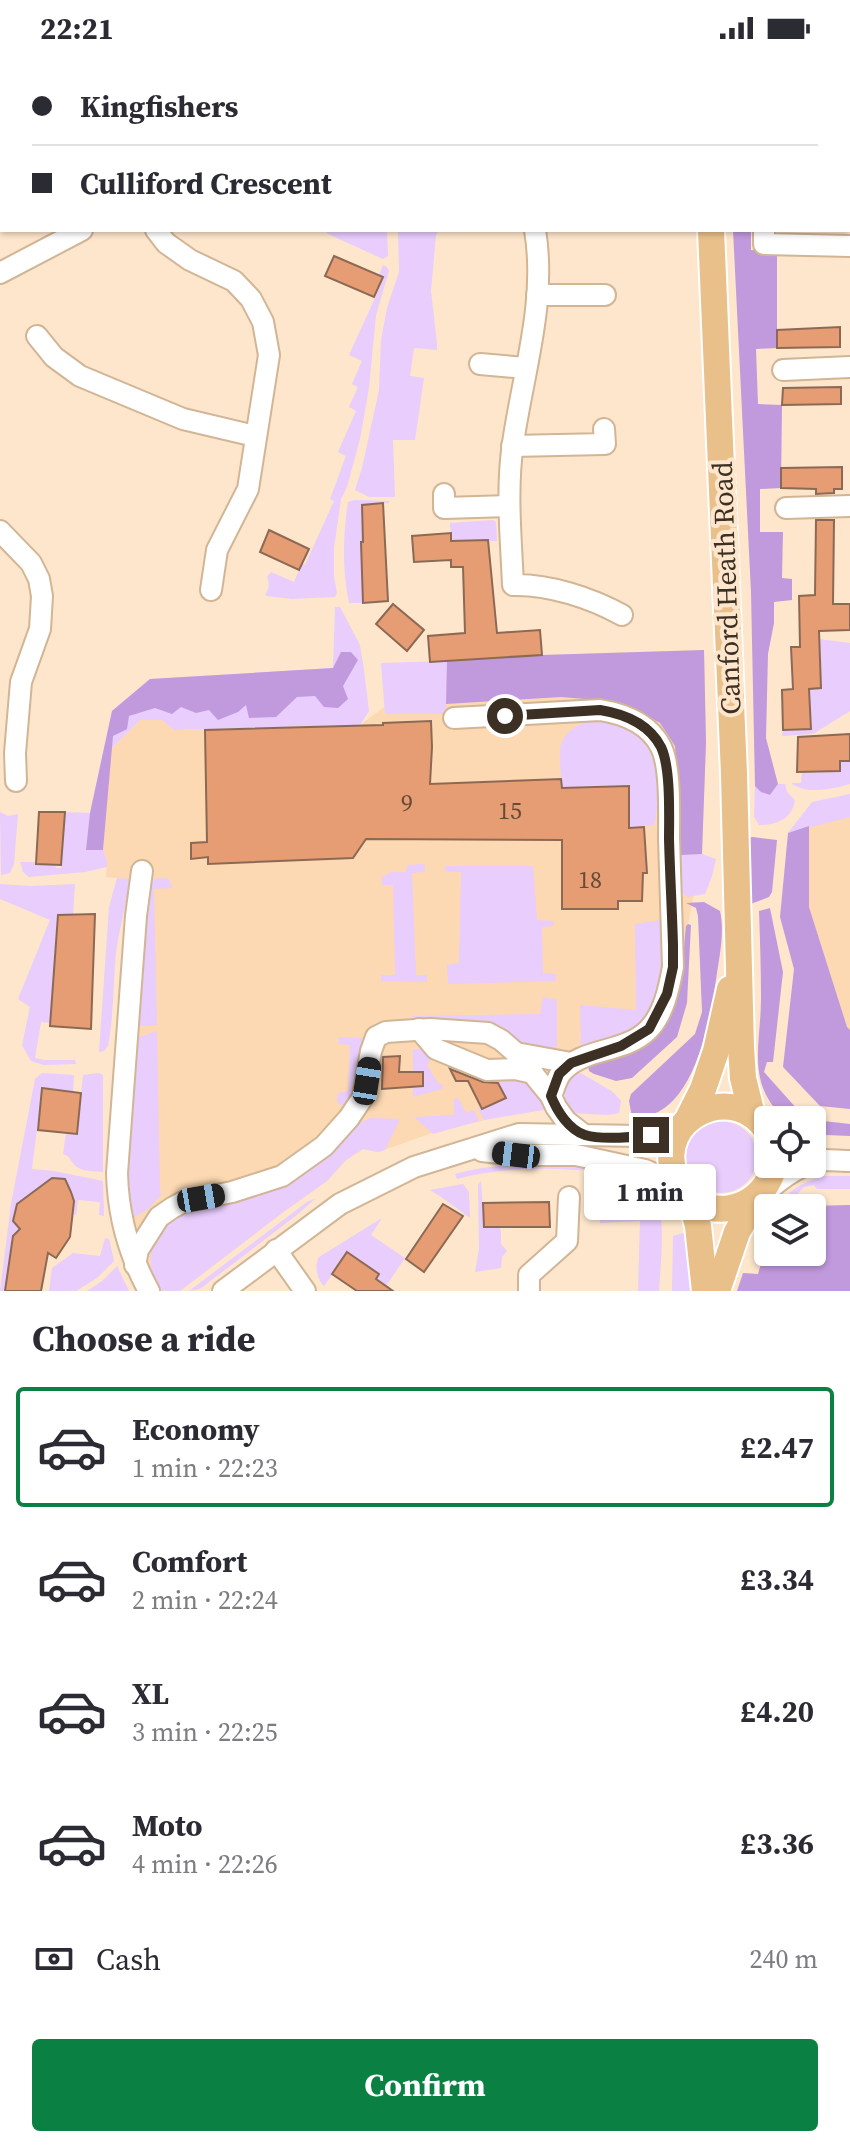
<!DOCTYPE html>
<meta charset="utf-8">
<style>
:root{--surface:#fff;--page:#f7f7f7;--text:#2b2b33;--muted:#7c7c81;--line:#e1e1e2;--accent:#0b8043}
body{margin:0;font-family:"Source Serif 4",serif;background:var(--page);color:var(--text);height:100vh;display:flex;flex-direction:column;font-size:30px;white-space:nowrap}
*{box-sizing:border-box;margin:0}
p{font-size:26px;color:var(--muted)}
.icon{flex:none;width:44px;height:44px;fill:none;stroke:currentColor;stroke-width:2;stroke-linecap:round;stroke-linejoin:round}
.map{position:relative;height:1235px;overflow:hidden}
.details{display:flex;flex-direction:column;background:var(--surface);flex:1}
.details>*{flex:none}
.guide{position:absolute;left:0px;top:0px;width:850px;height:176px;box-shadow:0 2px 6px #0004;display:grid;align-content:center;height:176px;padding:0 32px;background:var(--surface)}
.fabs{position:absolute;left:754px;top:1050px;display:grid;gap:16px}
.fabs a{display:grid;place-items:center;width:72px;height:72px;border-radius:8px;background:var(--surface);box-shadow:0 2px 6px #0004;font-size:40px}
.end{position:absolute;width:36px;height:36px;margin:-18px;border:10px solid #3b3023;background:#fff;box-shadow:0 0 0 4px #fff}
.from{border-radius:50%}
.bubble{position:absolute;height:56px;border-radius:8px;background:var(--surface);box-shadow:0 2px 6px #0004;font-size:26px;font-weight:700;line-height:56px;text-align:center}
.car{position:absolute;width:24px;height:48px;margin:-24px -12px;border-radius:10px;box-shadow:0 0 6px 2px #0007;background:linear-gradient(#222 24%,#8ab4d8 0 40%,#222 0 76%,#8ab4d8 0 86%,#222 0)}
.guide b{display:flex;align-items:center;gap:28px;height:76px;font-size:30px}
.guide b+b{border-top:2px solid var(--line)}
.guide i{width:20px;height:20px;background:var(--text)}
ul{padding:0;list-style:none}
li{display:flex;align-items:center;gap:24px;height:120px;margin:0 16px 12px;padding:0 16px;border:4px solid transparent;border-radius:8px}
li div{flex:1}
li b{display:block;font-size:30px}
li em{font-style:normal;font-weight:700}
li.active{border-color:var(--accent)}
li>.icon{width:72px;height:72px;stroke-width:1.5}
h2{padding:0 32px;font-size:36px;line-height:96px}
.pay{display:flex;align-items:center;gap:20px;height:88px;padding:0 32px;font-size:30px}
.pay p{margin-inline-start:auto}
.action{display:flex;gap:16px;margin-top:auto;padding:16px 32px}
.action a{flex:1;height:92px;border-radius:8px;background:var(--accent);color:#fff;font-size:32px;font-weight:700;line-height:92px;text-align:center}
.status{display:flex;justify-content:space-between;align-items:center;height:56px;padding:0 40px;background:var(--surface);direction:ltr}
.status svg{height:22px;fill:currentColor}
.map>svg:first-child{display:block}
</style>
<div class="status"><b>22:21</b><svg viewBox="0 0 49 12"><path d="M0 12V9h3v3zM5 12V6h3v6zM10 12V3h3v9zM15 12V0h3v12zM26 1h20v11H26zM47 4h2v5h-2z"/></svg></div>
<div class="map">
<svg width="850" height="1235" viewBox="0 0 850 1235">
<rect width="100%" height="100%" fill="#fee6cc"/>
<!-- built -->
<g fill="#fcd9b2">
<path d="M704,594L706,686L702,798L688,868L676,943L663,973L649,984L550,1017L549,1053L497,1061L435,1076L378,1096L363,1093L346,1104L327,1125L282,1157L180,1235H158L129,1159L128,1110L139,970L148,825L106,821L107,806L103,794L110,694L140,664H162L174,674L360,669L447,605L542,599Z"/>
<path d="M850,752V974L847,972L809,851V770Z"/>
</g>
<!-- green -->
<g fill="#e8cdfd">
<path d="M325,174H387L388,200L383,203L328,178Z"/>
<path d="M398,174H438L436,179L431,235L437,288V294L414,292L410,320L424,322L415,384H393L395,441H369L355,434L362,412L379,334L381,284L387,252L399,216Z"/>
<path d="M383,209L387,211L389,215L376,259L369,332L360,383L347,431L341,443L334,492V520L337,537L335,541L292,543L267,540L265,539C269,533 270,528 267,521L271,516L294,526L302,508L305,509L334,445L330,443L346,400L338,396L356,355L349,351L358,331L352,328L362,305L349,299L381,229L376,227Z"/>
<path d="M355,444L389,445V447L362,449L363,486L361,487L363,547H349C342,514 343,479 348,446Z"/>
<path d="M493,464L496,466L497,485H451L450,467Z"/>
<path d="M335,551H340L360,589L364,614L369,655L360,669L174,674L162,664H140L110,694L103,793L107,806V811L85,816L29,821L23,816L20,806H36V808L55,809L56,812H61L65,756L90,757L112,655L150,623L333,612Z"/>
<path d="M819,583L850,587V655L813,678L782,680L783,674L811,673L809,633L821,632Z"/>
<path d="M447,605L446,658H385L381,607Z"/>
<path d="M590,664C613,666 647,672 655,698C658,706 657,717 657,724C658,740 658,754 654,769L629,772L628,731L562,732C560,697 551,679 590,664Z"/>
<path d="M840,705H850V728C833,733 806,739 791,727H801L802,716L840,715Z"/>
<path d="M778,728H785L787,736L795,744C792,763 777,769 759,769L754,761L755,730L762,736L770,739Z"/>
<path d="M850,738V761L788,777L812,746Z"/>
<path d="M0,756L8,760L18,758L14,808L10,817L1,819Z"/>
<path d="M702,798L716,803L712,820L705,838L687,841L682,836L681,799Z"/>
<path d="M422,808L425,810V816L412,817L416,919H427V926L381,925V919H395L393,829H382V821L391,816H406L407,809Z"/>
<path d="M445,810H533L537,864L554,865L553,870L542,871L543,917L556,918L555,925L448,928L447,909L459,907L461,816L445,815Z"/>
<path d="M117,822L130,823C127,848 119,872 116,897C113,928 114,959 108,990L104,995L99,996L109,851Z"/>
<path d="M164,822L169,823L172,832L154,833L157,969L139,970L148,825L150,823Z"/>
<path d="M0,828L30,830L75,828L73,859L57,860L51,967L41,966L35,1002L45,1004H75L76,1008L44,1009L31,1005L22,989L30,951L18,943L50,864L0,843Z"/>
<path d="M661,864C662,897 668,940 643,966C627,982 601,987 581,995L580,949L636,954L635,868Z"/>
<path d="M543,941L557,944V991C536,1001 439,972 412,965V960L540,958Z"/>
<path d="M157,975L160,1136L162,1138L147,1154L131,1163L128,1110L139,981Z"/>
<path d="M339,981L362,982C359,1003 362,1033 347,1049H340L337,1045L338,1037L348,1035L350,989L338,988Z"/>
<path d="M413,993H427L431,1003L427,1009L437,1026L443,1029L442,1033L413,1041Z"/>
<path d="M521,1016L549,1053L484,1064L478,1052L481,1051L482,1053L505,1042L498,1028L502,1026L500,1022Z"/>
<path d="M579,1016L613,1036L621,1045L619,1057L609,1059L569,1057C562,1040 563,1026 579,1016Z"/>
<path d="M42,1017L74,1019L73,1036L42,1033L32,1113L54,1115L103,1125L104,1160L99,1159L100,1146L78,1144L76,1159L72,1158C74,1144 72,1136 65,1123L52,1122L17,1148L13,1165L20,1173L11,1183L26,1202L5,1235H0L11,1148L35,1023Z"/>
<path d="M98,1017L103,1019V1116C96,1115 83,1116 77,1111C70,1106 72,1101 63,1098L66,1077L77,1078L83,1019Z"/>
<path d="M458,1042L466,1057L474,1054L479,1065L433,1078L414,1061L454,1059V1043Z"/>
<path d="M371,1062L400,1063L385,1094L378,1096L363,1093L346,1104L327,1125L282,1157L180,1235H163C138,1210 153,1167 186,1157C201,1152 219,1152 233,1144C271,1123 308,1100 345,1078L359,1067Z"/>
<circle cx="721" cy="1101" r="36"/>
<path d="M568,1107L610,1113L609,1117C557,1111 507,1110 457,1123L455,1118C493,1108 529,1107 568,1107Z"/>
<path d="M823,1120H850V1133H817L814,1129L804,1131L784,1152H773C788,1136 802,1126 823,1120Z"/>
<path d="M601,1123C621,1126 645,1131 657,1148C666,1161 660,1217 659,1235H638L640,1165L600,1167Z"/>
<path d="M481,1125L484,1170L499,1171L501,1175V1188L507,1195L502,1201L501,1212L475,1216L479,1193L478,1129Z"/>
<path d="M463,1128L469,1136L470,1162C456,1152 445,1143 430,1134Z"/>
<path d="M316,1142L298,1158L200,1233L189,1235L307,1146Z"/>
<path d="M382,1162L371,1179L405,1202L386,1230L376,1223L379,1218L348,1196L324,1230C317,1223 314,1210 319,1201Z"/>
<path d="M690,1175V1235H672L673,1180Z"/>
<path d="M105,1182L109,1183L114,1205L97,1222L76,1235H49L52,1212L73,1197L100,1200Z"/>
<path d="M117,1210L129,1235H87L102,1225Z"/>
</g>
<!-- forest -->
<g fill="#c199dd">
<path d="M733,174H751V194H777V292L756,293L758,348L782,349L781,432L760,433V476H783L782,522L792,523V544L774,546V567L768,598L766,682L778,728L770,739L761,736L755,730L751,536Z"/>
<path d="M704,594L706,686L702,798L681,799L680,750L675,690L660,667L624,648L585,643L561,641L446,648L447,605L542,599Z"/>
<path d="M341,596H351L358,604L343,630L348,643L338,652L324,651L315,640L297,641L276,661L249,662L246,649L238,656L218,664L209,654L196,657L181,651L172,658L155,652L129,660L127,673L113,680L103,794H86L90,757L112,655L150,623L333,612Z"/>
<path d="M809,770V851L847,971L850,974V1053L820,1050L783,1011L794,913L780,861L788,777Z"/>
<path d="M753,781L777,784L772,836L769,841L748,849L746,782Z"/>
<path d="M704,846L720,855C725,877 719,902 716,924C709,967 693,1066 632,1061L629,1045L631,1038L695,978L702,956L698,860L696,852L686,847Z"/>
<path d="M770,852L783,916L773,1006H767L764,1016L806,1063L850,1068V1080L826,1079L812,1076V1064H786C745,1028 761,989 761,942C761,913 760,884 759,855Z"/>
<path d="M688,868L691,869L687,947L677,981L632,1022L616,1025L594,1018L589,1015L588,1010C607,1002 636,994 652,982C684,958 682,906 686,870Z"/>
<path d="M850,1149V1235H737L743,1217L758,1218L768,1183V1196H812V1152H806L809,1150Z"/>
</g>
<!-- building -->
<g fill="#e79d73" stroke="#8c6955" stroke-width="2">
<path d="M334,200L383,221L374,241L325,220Z"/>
<path d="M840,271V291L777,292V274Z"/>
<path d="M841,331V348L782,349L783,332Z"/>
<path d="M842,411V433H834V437L816,438V433L781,432V412Z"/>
<path d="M383,447L388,545L363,547L361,486H363L362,449Z"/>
<path d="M816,464H834L833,548H850V574L819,575L821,632L809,633L811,673L783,674L782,634L793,633L791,591H800L799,540L815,539Z"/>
<path d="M269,474L309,493L299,514L260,496Z"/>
<path d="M451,477V485L488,484L497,577L540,574L542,599L430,606L428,580L465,577L463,511H451V504L414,506L412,480Z"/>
<path d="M393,548L424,574L407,595L376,568Z"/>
<path d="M431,665L432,691L430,728L561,723L562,732L629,730V772L644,771L647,817H643L642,845H618V853H562V784L366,783L353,802L208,808V801L191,803V787L207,786L205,674L383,669V667Z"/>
<path d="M850,678V705H840V715L797,716L798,681Z"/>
<path d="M39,756H65L61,809L36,808Z"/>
<path d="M95,858L91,973L50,970L58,859Z"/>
<path d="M400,1000L399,1016H423V1030L382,1033L383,1001Z"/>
<path d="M450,1013L483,1026L498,1027L506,1042L482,1053L468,1025H456Z"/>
<path d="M42,1032L81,1037L77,1078L38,1074Z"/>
<path d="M52,1122L65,1123L71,1136L74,1145L70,1181L56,1202L48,1197L41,1235H5L13,1180L20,1173L13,1165L17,1148Z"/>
<path d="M549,1146L550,1171H484L483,1147Z"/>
<path d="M443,1148L463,1160L424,1216L406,1203Z"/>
<path d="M347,1196L379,1218L376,1223L393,1235H357L332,1218Z"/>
</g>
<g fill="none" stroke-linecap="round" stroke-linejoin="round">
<defs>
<g id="minor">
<path d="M490,0L491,2"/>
<path d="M228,2L230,0"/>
<path d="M391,2L393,0"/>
<path d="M0,59L2,60"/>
<path d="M848,123L850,122"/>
<path d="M156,174L166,187L190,204L234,225L251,243L263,266L269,299L248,433L217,494L211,534"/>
<path d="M535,174C547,246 523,317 513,387C506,434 511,482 513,529C549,528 591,542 622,559"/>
<path d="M764,174V188L850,190"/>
<path d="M0,217L82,174"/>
<path d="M537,239H605"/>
<path d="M37,280L54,301L80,320L183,363L255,380"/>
<path d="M480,308L526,312"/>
<path d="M783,314L850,311"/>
<path d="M512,390L605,388L604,373"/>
<path d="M444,438V452L509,450"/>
<path d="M786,452L850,450"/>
<path d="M0,475L31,507L39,523L42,540L40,573L21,626L15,697L16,725"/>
<path d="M454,662L600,654C625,658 649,667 661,691C671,711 669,758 669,782C670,825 672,868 673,911C669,932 664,958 648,974C624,998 582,991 561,1017C556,1024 554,1033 551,1040"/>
<path d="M142,815L136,860L117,1117C118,1160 128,1197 149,1235"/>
<path d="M419,973L436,993L487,1014L515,1013L533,1017"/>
<path d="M516,997L571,1007"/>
<path d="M482,1095L516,1099H576L645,1114L680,1129"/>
<path d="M764,1138C780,1123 802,1107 824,1104C833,1104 842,1105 850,1105"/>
<path d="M276,1194L305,1235"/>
<path d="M135,1209L138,1194L159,1161L172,1152L183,1146L232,1136L282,1120L324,1090L349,1062L363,1041L371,995L376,981L386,976L430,973L488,977L501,984L516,997L551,1040L556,1051L566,1065L584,1079"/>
<path d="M223,1235L340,1148L414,1111L519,1078L640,1080L651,1079L684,1069"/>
<path d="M529,1235V1219L567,1185L569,1141"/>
</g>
<g id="major">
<path d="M705,0V2"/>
<path d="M711,174L734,718L741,991L743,1022L752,1059"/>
<path d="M687,1065L703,1033L716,995L730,933"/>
<path d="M768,1076C734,1022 653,1062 675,1120C695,1171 765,1159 774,1108"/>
<path d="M690,1140L698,1170L705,1235"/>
<path d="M717,1235L737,1176L758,1140"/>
</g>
</defs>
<!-- minor casing -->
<use href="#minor" stroke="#d1b595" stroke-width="24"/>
<!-- major casing -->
<use href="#major" stroke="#fff" stroke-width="30"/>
<!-- minor -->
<use href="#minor" stroke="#fff" stroke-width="20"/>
<!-- major -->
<use href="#major" stroke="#e9c089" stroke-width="26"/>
</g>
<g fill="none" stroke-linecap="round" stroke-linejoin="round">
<!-- route -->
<path stroke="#3b3023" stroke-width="10" d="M505,660L600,654C625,658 649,668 661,691C671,712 669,760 669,783C670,819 672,854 673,889V911L667,938L649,973L621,990L571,1007L559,1018L551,1040C557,1055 569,1074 585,1079C601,1084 634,1081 651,1079"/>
</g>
<g text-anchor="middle" stroke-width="8" stroke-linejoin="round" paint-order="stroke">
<!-- number labels -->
<g font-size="24" fill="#664b37">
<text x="407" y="755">9</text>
<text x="510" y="763">15</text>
<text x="590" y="832">18</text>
</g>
<!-- street labels -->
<g font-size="28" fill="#3b3023" stroke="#fee6cc">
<text transform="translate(726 532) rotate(-92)" y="10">Canford Heath Road</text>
</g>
</g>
</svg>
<div class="fabs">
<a><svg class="icon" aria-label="locate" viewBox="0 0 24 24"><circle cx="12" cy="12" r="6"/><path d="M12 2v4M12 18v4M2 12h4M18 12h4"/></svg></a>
<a><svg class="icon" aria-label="layers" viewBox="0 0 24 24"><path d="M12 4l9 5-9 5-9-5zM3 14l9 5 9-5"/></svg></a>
</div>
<i class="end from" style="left:505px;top:660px"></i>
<i class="end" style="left:651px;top:1079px"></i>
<div class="bubble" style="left:584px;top:1108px;width:132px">1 min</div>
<i class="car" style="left:367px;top:1025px;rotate:9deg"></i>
<i class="car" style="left:516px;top:1099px;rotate:277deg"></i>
<i class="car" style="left:201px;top:1142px;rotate:80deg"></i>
<div class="guide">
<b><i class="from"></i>Kingfishers</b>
<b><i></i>Culliford Crescent</b>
</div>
</div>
<section class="details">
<h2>Choose a ride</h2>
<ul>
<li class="active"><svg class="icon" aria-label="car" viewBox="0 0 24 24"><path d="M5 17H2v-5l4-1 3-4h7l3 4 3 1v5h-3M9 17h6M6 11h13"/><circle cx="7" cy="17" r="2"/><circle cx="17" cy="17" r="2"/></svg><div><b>Economy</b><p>1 min · 22:23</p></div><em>£2.47</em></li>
<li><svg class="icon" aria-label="car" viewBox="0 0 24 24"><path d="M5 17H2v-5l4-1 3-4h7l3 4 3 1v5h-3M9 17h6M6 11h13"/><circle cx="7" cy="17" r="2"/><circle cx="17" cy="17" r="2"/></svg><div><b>Comfort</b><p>2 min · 22:24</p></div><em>£3.34</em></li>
<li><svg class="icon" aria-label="car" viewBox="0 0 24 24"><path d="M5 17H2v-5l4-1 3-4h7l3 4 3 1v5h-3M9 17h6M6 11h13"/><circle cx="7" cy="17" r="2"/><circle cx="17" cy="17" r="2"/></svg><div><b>XL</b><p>3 min · 22:25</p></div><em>£4.20</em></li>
<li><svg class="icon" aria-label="car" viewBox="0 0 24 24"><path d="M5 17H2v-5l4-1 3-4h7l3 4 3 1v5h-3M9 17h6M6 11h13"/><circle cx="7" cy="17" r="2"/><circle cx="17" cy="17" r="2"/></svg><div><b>Moto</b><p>4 min · 22:26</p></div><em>£3.36</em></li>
</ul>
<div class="pay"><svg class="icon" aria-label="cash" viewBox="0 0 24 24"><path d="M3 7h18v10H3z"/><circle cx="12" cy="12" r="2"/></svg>Cash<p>240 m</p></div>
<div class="action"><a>Confirm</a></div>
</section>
